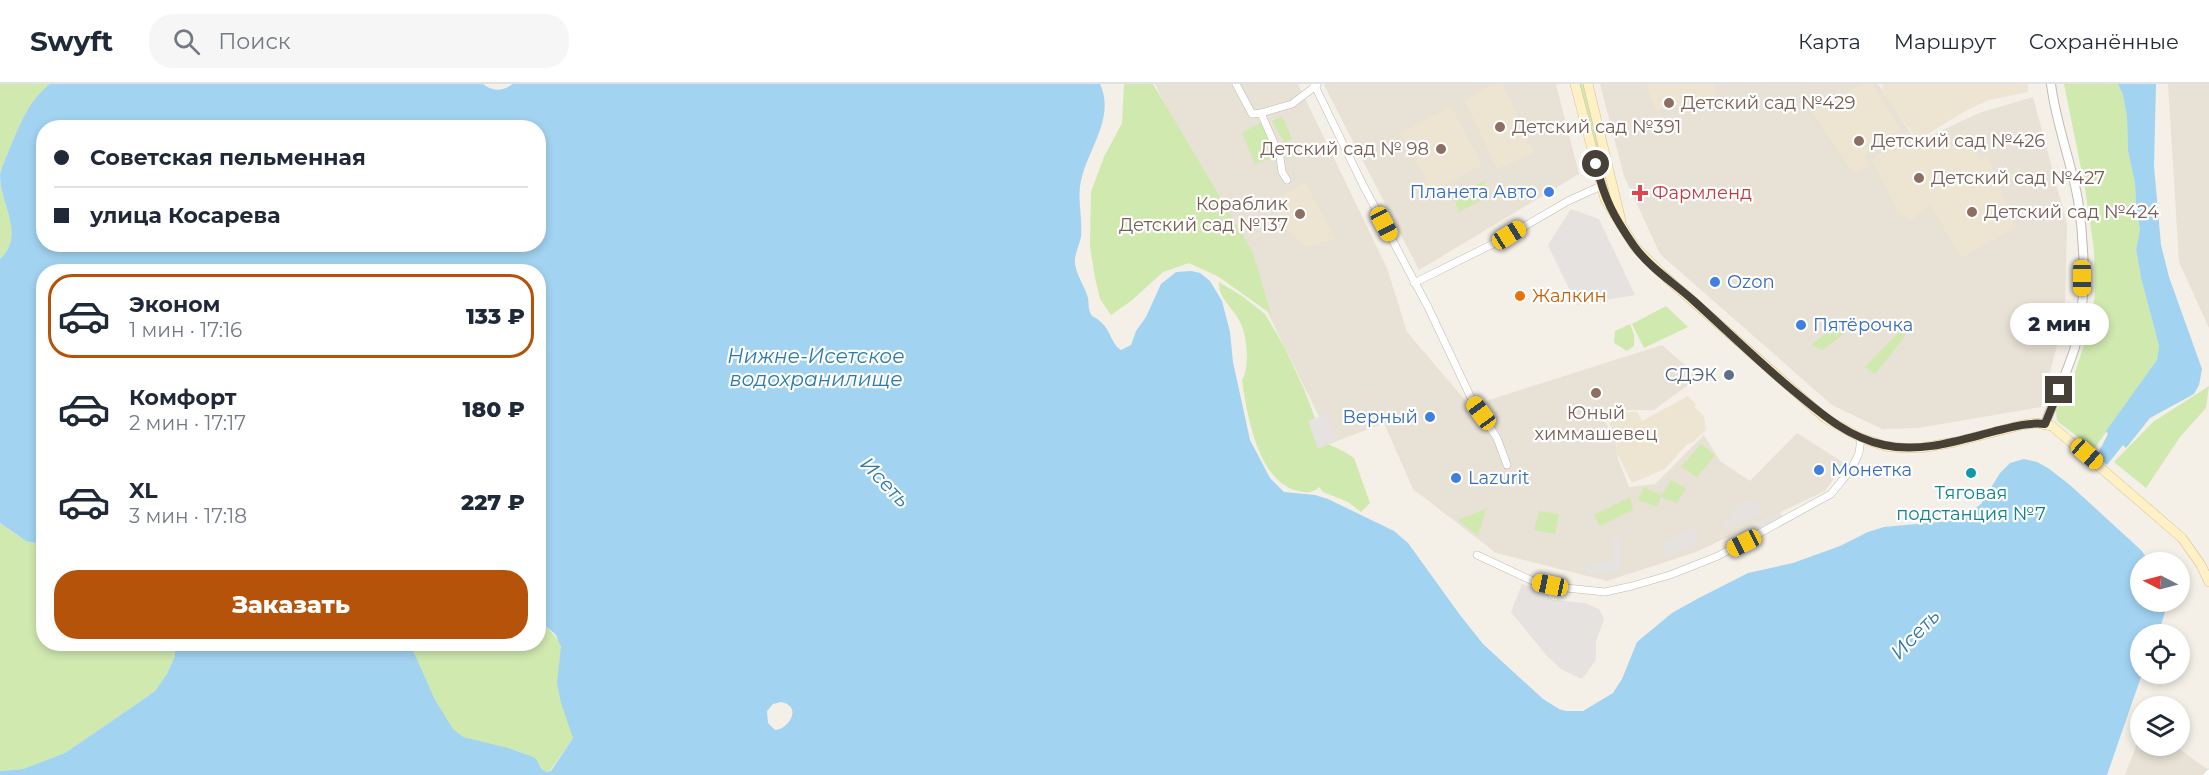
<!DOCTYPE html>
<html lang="ru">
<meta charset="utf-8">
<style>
:root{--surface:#fff;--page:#f6f6f7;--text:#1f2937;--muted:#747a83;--line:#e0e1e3;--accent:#b45309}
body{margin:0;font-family:Montserrat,sans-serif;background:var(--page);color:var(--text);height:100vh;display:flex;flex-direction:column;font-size:22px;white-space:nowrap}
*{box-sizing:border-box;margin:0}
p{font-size:20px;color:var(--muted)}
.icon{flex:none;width:33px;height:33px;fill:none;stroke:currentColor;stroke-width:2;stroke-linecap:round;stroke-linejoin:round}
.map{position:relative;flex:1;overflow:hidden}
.side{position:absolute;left:36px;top:180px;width:510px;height:387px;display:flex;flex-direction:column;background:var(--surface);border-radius:24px;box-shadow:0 3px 9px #0003}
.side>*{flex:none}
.hud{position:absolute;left:36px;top:36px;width:510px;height:132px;border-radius:24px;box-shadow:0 3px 9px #0003;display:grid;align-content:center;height:132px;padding:0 18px;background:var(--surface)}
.needle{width:39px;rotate:276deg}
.buttons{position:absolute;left:2130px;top:468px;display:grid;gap:12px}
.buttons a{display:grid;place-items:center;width:60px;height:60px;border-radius:50%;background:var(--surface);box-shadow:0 3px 9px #0003;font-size:30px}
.end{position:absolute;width:27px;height:27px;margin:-14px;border:8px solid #474036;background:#fff;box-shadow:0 0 0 3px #fff}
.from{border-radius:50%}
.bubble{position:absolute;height:42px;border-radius:21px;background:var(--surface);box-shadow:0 3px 9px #0003;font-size:20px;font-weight:800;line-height:42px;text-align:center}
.car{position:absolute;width:18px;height:36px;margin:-18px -9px;border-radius:8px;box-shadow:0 0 4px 2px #0007;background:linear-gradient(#f5c518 24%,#345 0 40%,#f5c518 0 76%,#345 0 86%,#f5c518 0)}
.hud b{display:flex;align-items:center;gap:21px;height:57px;font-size:22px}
.hud b+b{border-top:2px solid var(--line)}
.hud i{width:15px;height:15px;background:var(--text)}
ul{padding:10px 0 0;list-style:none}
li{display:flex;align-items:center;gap:18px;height:84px;margin:0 12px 9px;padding:0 6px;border:3px solid transparent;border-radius:24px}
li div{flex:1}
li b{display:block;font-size:22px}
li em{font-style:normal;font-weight:800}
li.active{border-color:var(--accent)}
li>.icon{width:54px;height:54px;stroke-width:1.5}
.action{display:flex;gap:12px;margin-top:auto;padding:12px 18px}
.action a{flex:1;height:69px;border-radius:24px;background:var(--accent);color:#fff;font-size:24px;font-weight:800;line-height:69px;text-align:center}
header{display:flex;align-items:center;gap:36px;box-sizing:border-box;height:84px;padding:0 30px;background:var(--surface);border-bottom:2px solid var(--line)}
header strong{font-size:28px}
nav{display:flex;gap:33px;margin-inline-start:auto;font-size:21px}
.search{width:420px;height:54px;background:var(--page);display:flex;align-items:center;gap:15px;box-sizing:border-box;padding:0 21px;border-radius:24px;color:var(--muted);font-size:22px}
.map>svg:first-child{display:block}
</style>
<header>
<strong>Swyft</strong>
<div class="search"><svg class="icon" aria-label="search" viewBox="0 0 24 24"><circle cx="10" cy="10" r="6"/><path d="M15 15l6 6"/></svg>Поиск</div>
<nav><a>Карта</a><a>Маршрут</a><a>Сохранённые</a></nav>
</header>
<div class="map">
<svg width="2209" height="691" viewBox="0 0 2209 691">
<rect width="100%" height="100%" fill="#f4f0e7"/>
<!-- residential -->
<g fill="#e8e1d5">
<path d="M1155,0H1298L1387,184L1407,248L1470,322L1662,261L1699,293L1654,326H1628L1604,337L1615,353L1618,375L1629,403L1655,400L1704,351L1720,377L1750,397L1797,349L1844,379L1825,407L1696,468L1607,497L1496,469L1413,405L1384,339L1332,359Z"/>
<path d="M1326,0H1556L1579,90L1419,186L1324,1Z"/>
<path d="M1600,0H1878L1917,58L1979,29L2033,13L2067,140L2065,230L2041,323L1918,344L1882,345L1832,321L1660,170L1624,92Z"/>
<path d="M2168,0H2209V244L2179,178Z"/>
<path d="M2140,652V662H2175L2207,685L2202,691H2125Z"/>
</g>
<!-- education -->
<g fill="#ede4d1">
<path d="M1492,0H1503L1534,69L1497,85L1465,17Z"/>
<path d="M1646,0H1715V11L1656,27Z"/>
<path d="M1861,0H1873L1900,45L1865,72L1869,83L1854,90L1813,29Z"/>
<path d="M1882,0H2028V8L1989,16L1967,26L1918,56L1883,10Z"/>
<path d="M1451,22L1482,81L1432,108L1401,49Z"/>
<path d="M1907,49L1917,60L1969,51L1979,75L1988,73L2015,143L1961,174L1930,120L1911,137L1898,128L1872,76Z"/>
<path d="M1305,99L1336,155L1307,164L1281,141L1276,120L1277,113Z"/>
<path d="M1688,312L1696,321L1694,323L1704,332L1706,346L1692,359L1687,360L1665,385L1632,399L1617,369L1616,352L1609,339L1628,328H1637L1642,337Z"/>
</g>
<!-- green -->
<g fill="#d0e9af">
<path d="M0,0H50C28,18 20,41 9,66C6,74 1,83 0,92C0,120 26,151 0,175Z"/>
<path d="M1124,0H1153L1253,169L1271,230L1219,193L1189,179L1163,188L1131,217L1111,231L1100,215L1095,194L1090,162L1091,108L1104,73L1122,39Z"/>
<path d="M1577,0H1586L1607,84L1600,86Z"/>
<path d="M2064,0H2118L2123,11L2127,33L2128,67L2135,99L2136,124L2140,146L2136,165L2141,194L2159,262L2157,276L2094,365L2057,337L2056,327L2073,295L2091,239L2095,210L2094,166L2085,104Z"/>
<path d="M1282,32L1292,55L1285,59L1272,37Z"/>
<path d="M1262,38L1275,73L1255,80L1242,49Z"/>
<path d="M1484,97L1491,111L1459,128L1453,113Z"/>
<path d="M1219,198L1242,212L1265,230L1284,262L1304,305L1322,352L1328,360L1343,367L1354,374L1370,419L1361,428L1348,418L1323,408L1319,403C1314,409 1305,409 1298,407C1258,398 1247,331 1242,296C1250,284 1247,253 1241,240C1235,225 1218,215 1219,198Z"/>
<path d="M1666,222L1688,243L1644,264L1632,240Z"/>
<path d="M1630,240L1634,251V262L1627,267L1614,259L1615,247Z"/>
<path d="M1837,240L1846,248L1823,266L1811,261Z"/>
<path d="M1901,246L1906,251L1875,290L1865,283Z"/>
<path d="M2209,302L2206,324L2180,353L2146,404L2114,378L2153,338Z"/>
<path d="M1701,360L1715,371L1697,393L1681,383Z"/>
<path d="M1671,396L1686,404L1677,419L1661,413L1657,423L1638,416L1644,403L1662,411Z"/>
<path d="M1630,413L1633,426L1600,442L1594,431Z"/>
<path d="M1486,425L1478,452L1458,436Z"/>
<path d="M1539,427L1559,430L1555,450L1534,446Z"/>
<path d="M0,439C12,448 28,460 43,461L44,560H175V572L167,590L155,607L141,617L65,669L23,685L0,687Z"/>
<path d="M539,523L546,542L560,558L573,654L550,687L546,688C539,683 538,676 530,672C509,662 481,662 463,653C438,640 421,584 410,560H538Z"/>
</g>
<!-- parking -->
<g fill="#e5e2df">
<path d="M1571,125L1599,135L1635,211L1577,221L1548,161Z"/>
<path d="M1327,330L1337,357L1318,365L1308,337Z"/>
<path d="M1756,413L1763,428L1728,445L1723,443L1721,437L1730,433L1734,424Z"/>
<path d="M1780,428L1783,433L1740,453L1738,449Z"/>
<path d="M1694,444L1700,458L1665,474L1662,467L1665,458Z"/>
<path d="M1619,452L1622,487L1586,490L1585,482L1613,477L1612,453Z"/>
<path d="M1522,500L1544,507L1553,516L1585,519L1599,525L1604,535L1596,557V576L1582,595L1561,585L1547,572L1511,528Z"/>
</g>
<!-- water -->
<g fill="#a2d3f1" fill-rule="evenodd">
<path d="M50,0H483C493,8 503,7 513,0H1100C1115,32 1090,62 1082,93C1076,112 1083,133 1081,153C1079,162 1074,171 1075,180C1077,193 1085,202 1088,214C1089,221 1088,226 1092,232C1113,243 1108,257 1121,266L1131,261L1136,247L1146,233L1161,200L1176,188L1191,187L1200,189L1210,197L1222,217L1230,248L1233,278L1250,356L1270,394L1284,408L1315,411L1328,415L1394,447L1408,459L1460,531L1483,560L1543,615L1559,625L1566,627H1583L1613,609L1622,595L1637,558L1672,529L1697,515L1748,489L1793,479L1840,462L1868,448L1884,443L1949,437L1967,431L1981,420L2000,389L2010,379L2024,375L2037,378L2048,384L2070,401L2142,467L2149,478H2140V518H2166L2167,522L2158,550H2140V590H2142L2107,691H0V687L23,685L65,669L141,617L155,607L167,590L175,572V560H410L435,616L453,645L463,653L508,664L531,672L536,675L541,684L546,688L551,687L573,654L561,619L557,599L561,563L556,551L546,542L539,523L538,188H44L43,461L26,457L0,439V175C26,151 0,120 0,92C1,83 6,74 9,66C20,41 28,17 50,0ZM44,44H538V160H44ZM781,618C803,622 789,645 775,646L768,639L767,627L773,620Z"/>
<path d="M2118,0H2156L2154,82L2161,161L2169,193L2202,285L2199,301L2194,310L2150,334L2126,364L2123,361L2107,381L2096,373L2108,350L2106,347L2157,276L2159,262L2141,194L2136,165L2140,146L2136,124L2135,99L2128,67L2127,33L2123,11Z"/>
</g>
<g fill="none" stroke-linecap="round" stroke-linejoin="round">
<defs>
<g id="minor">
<path d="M1236,0L1252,30L1261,29L1280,73L1282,88L1287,96"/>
<path d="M1314,0L1363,101L1428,223L1473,318L1497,354L1507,381"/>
<path d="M1261,29L1292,20L1317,1"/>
<path d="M1414,199L1499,157L1568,117L1601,102"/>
<path d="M1477,471L1535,498L1566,504L1605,508L1632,502L1670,491L1718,472L1831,410L1852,384L1859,369L1861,354"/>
<path d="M2207,691L2209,689"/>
</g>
<path id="tertiary" d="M2045,340C2055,314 2067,289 2075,263C2087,219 2085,161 2078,116C2071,77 2056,40 2051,0"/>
<g id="secondary">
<path d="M1575,0L1605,115L1635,163L1661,189L1825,334L1861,354L1885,362L1903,364H1921L1955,358L2022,341L2036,339L2052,342L2182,454L2201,481L2209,498"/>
<path d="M1588,0L1621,137"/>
</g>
</defs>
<!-- minor casing -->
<use href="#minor" stroke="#c2baac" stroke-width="8"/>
<!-- tertiary casing -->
<use href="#tertiary" stroke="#c2baac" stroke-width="10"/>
<!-- secondary casing -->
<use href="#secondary" stroke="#d5c396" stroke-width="10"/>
<!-- minor -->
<use href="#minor" stroke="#fff" stroke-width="7"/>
<!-- tertiary -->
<use href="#tertiary" stroke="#fff" stroke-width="8"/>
<!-- secondary -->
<use href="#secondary" stroke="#fff0c6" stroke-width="9"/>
</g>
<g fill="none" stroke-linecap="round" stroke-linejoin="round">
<!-- route -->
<path stroke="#474036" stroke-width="8" d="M1596,80C1604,115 1614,133 1634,162C1650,184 1674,199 1694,217C1726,246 1756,275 1789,303C1818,327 1846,353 1884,361C1920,369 1957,357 1992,348C2009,344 2027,338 2045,340L2059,306"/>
</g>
<!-- markers -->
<g fill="#8d6e63" stroke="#fff" stroke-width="2">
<circle cx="1669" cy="19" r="6"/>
<circle cx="1500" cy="43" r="6"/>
<circle cx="1859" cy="57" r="6"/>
<circle cx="1441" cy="65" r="6"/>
<circle cx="1919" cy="94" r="6"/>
<circle cx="1972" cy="128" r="6"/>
<circle cx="1300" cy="130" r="6"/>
<circle cx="1596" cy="309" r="6"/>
</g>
<g fill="#3f7fe0" stroke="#fff" stroke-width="2">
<circle cx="1549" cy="108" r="6"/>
<circle cx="1715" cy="198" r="6"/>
<circle cx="1801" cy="241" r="6"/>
<circle cx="1430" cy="333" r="6"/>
<circle cx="1819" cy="386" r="6"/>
<circle cx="1456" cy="394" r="6"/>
</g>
<path fill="#e0444e" stroke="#fff" stroke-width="2" d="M1637 100h6v6h6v6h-6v6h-6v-6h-6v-6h6z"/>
<circle fill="#e8710a" stroke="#fff" stroke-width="2" cx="1520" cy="212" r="6"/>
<circle fill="#5c6f8a" stroke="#fff" stroke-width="2" cx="1729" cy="291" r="6"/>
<circle fill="#0f9aa8" stroke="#fff" stroke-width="2" cx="1971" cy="389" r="6"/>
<g text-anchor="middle" stroke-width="4.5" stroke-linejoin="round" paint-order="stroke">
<!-- education labels -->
<g font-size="18" fill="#785e54" stroke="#fff" text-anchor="start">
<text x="1681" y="25">Детский сад №429</text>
<text x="1512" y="49">Детский сад №391</text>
<text x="1871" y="63">Детский сад №426</text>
<text x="1429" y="71" text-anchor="end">Детский сад № 98</text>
<text x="1931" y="100">Детский сад №427</text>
<text x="1288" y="126" text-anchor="end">Кораблик<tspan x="1288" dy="21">Детский сад №137</tspan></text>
<text x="1984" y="134">Детский сад №424</text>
<text x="1596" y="335" text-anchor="middle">Юный<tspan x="1596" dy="21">химмашевец</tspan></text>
</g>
<!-- shop labels -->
<g font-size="18" fill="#366cbe" stroke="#fff" text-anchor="start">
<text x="1537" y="114" text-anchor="end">Планета Авто</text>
<text x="1727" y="204">Ozon</text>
<text x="1813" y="247">Пятёрочка</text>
<text x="1418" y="339" text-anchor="end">Верный</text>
<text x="1831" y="392">Монетка</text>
<text x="1468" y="400">Lazurit</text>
</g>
<!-- health labels -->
<g font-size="18" fill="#be3a42" stroke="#fff" text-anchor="start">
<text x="1652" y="115">Фармленд</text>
</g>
<!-- food labels -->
<g font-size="18" fill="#c56008" stroke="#fff" text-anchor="start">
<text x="1532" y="218">Жалкин</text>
</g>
<!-- service labels -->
<g font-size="18" fill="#4e5e75" stroke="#fff" text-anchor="end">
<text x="1717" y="297">СДЭК</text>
</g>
<!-- culture labels -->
<g font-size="18" fill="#0d838f" stroke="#fff">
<text x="1971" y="415">Тяговая<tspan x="1971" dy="21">подстанция №7</tspan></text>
</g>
<!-- water labels -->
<g font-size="20" font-style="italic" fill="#2c7aad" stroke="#fff">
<text x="816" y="279">Нижне-Исетское<tspan x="816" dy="23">водохранилище</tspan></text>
<text transform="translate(885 398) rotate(46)" y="7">Исеть</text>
<text transform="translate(1915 550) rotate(-46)" y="7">Исеть</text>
</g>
</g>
</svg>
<div class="buttons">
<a><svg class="needle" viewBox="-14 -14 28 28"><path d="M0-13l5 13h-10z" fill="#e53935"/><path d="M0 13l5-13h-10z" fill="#747a83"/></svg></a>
<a><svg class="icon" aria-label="locate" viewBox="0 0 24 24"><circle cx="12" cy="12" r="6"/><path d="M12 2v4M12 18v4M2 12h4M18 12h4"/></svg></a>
<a><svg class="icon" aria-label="layers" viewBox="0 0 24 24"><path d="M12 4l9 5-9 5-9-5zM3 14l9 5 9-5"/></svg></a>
</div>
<i class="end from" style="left:1596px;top:80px"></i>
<i class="end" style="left:2059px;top:306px"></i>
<div class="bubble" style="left:2010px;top:219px;width:99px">2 мин</div>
<i class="car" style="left:1384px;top:140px;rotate:152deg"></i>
<i class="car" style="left:1509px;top:151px;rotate:58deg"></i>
<i class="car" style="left:2082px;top:194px;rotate:180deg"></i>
<i class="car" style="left:1481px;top:329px;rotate:324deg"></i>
<i class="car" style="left:2087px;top:370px;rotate:131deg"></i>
<i class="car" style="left:1744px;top:459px;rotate:243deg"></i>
<i class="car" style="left:1550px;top:501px;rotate:282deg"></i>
<div class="hud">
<b><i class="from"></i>Советская пельменная</b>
<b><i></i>улица Косарева</b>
</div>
<section class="side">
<ul>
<li class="active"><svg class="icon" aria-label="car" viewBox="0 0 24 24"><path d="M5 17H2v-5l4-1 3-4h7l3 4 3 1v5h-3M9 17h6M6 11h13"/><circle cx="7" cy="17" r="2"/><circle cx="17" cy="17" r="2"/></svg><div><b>Эконом</b><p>1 мин · 17:16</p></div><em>133 ₽</em></li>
<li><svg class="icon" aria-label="car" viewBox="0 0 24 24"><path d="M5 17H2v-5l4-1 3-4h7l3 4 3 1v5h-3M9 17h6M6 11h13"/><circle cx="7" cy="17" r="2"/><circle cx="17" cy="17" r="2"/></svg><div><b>Комфорт</b><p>2 мин · 17:17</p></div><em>180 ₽</em></li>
<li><svg class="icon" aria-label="car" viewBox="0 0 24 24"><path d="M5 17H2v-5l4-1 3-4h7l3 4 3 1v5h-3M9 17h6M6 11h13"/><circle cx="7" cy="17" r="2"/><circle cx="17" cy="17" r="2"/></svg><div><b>XL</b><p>3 мин · 17:18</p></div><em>227 ₽</em></li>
</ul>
<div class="action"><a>Заказать</a></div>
</section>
</div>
